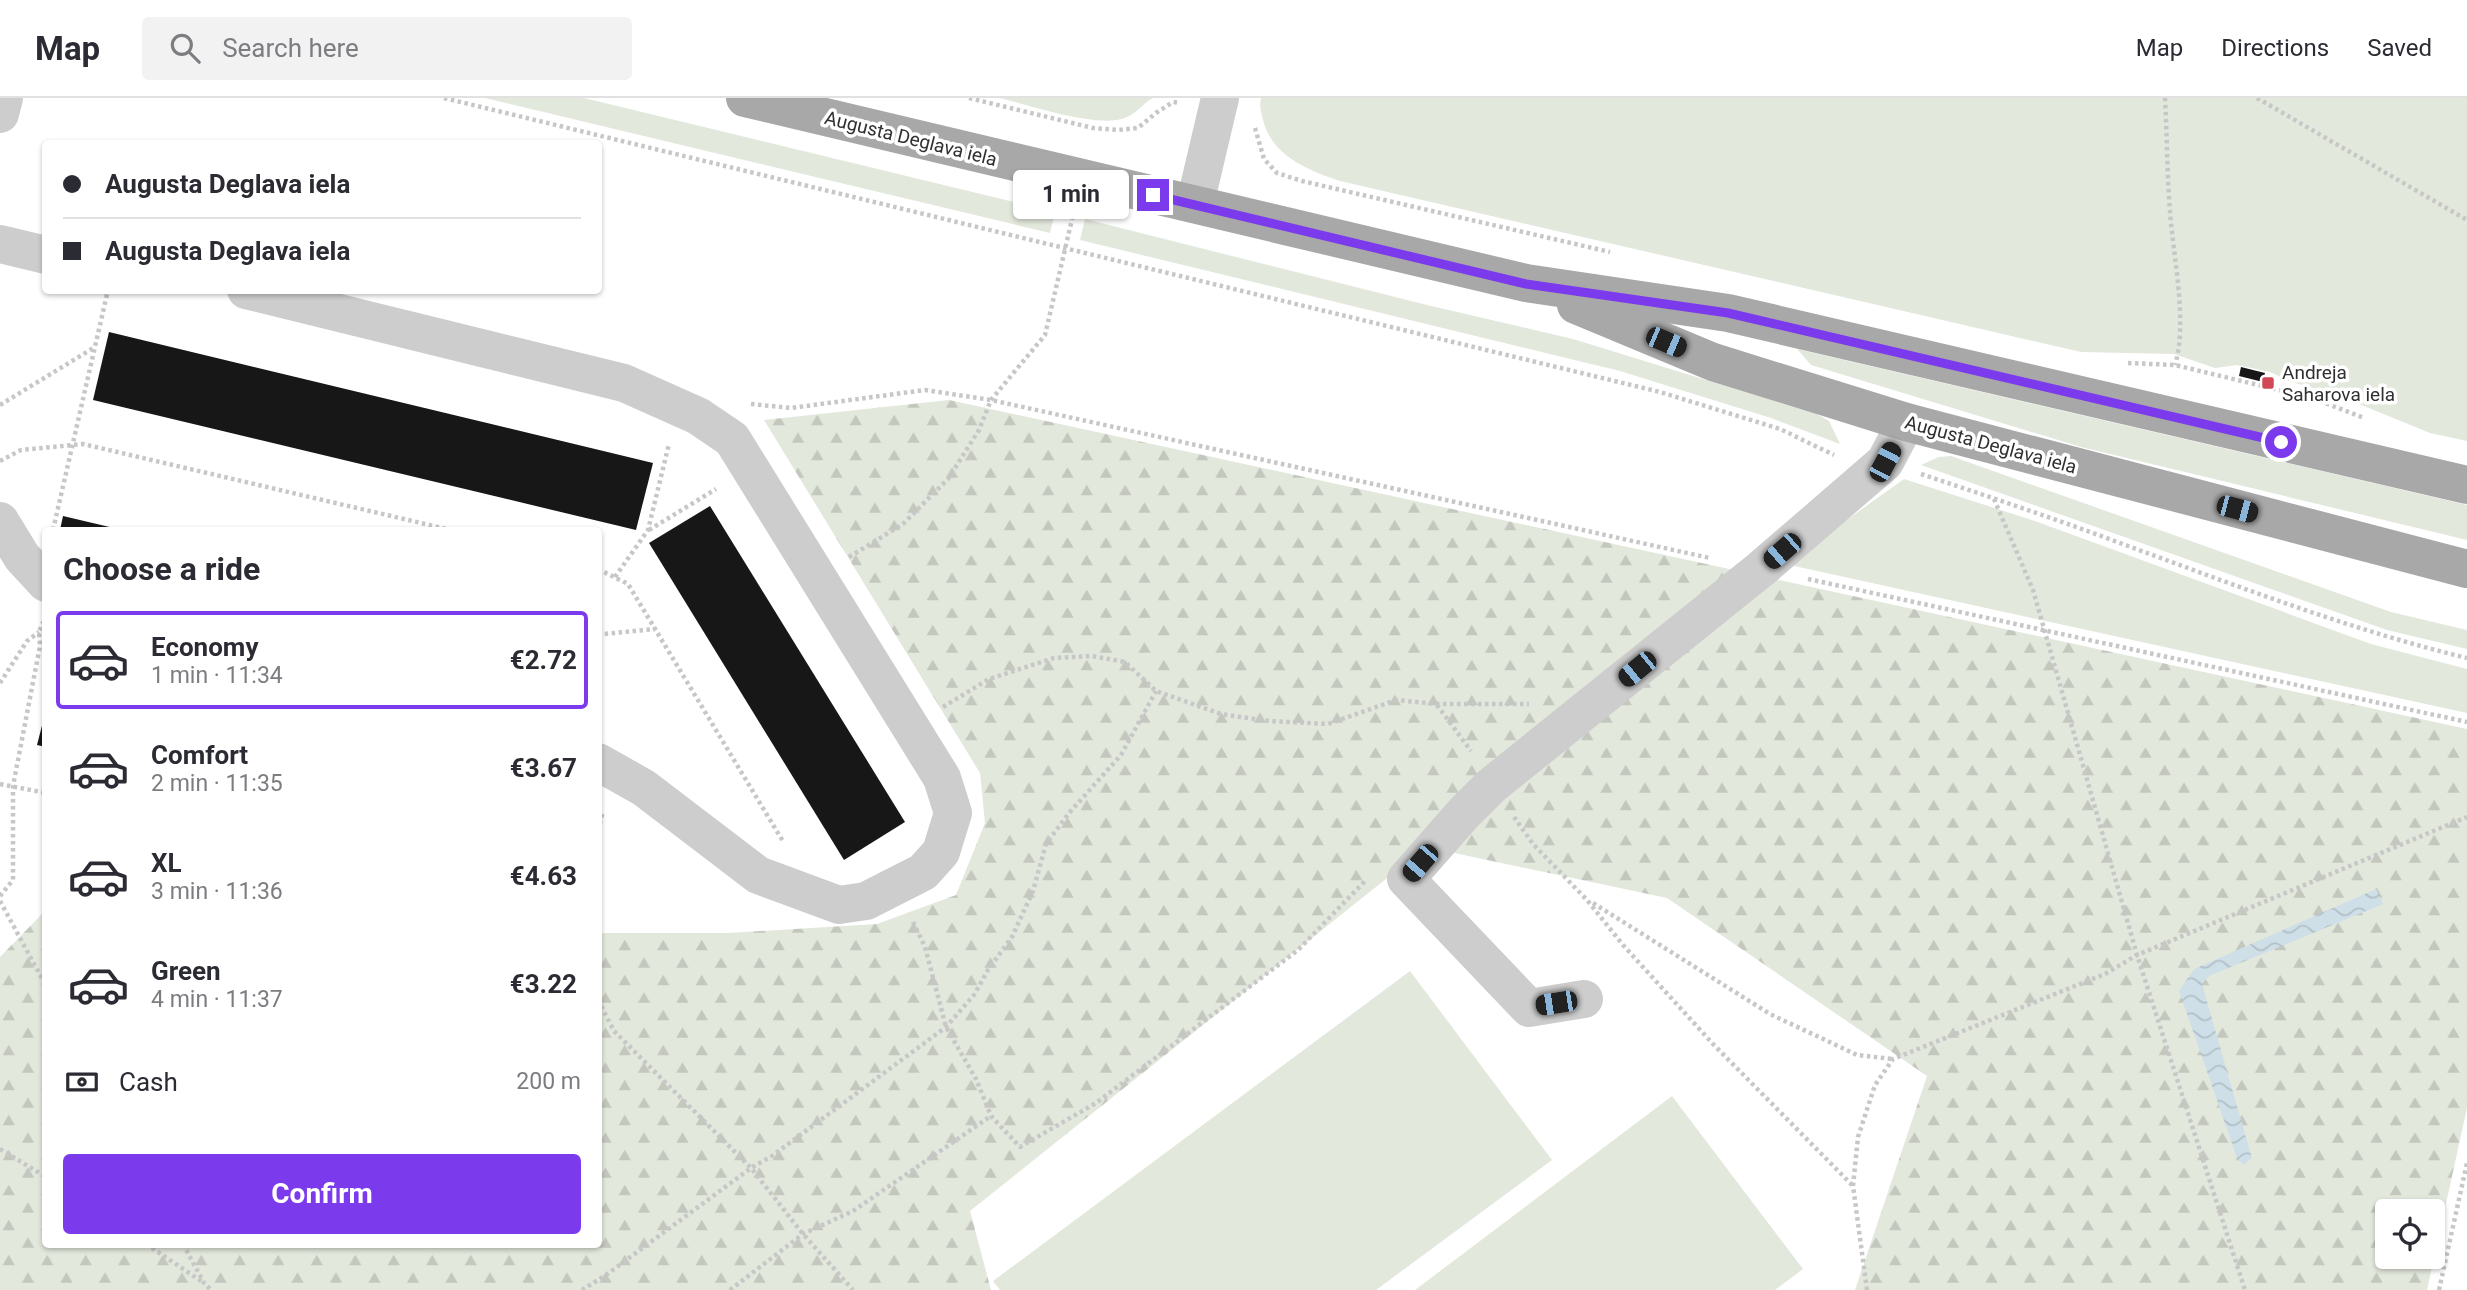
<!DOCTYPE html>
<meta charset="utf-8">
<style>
:root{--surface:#fff;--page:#f2f2f3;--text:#2b2b33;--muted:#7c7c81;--line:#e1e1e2;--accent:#7c3aed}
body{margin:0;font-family:Roboto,sans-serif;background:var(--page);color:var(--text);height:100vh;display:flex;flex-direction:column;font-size:26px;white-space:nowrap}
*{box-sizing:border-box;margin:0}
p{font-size:23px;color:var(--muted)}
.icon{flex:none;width:38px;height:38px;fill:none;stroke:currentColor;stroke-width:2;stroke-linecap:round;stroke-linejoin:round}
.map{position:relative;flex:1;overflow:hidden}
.details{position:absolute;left:42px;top:429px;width:560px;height:721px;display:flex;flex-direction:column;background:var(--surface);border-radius:7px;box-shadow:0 2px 5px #0004}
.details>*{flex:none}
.top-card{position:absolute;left:42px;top:42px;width:560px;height:154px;border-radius:7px;box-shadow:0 2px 5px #0004;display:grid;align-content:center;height:154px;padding:0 21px;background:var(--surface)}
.buttons{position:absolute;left:2375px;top:1101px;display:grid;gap:14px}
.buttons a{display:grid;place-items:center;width:70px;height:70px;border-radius:7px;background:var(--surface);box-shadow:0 2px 5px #0004;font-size:35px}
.end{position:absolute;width:32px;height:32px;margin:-16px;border:9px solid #7c3aed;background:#fff;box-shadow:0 0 0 4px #fff}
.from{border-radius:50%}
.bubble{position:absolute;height:49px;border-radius:7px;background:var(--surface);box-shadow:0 2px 5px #0004;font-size:23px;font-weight:700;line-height:49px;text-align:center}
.car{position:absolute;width:21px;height:42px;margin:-21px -10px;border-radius:9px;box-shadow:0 0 5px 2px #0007;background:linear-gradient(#222 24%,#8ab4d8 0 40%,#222 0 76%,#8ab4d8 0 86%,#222 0)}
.top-card b{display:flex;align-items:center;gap:24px;height:66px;font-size:26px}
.top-card b+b{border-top:2px solid var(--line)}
.top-card i{width:18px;height:18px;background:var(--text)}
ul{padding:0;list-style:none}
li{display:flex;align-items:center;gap:21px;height:98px;margin:0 14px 10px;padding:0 7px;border:4px solid transparent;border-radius:7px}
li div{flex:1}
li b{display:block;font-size:26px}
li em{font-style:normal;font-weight:700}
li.active{border-color:var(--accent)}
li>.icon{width:63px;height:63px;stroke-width:1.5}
h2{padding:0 21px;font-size:32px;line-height:84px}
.pay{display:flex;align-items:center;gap:18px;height:77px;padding:0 21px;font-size:26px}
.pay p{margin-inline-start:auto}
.cta{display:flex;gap:14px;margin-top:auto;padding:14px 21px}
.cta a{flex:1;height:80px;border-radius:7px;background:var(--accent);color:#fff;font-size:28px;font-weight:700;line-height:80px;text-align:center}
header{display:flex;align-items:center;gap:42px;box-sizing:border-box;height:98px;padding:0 35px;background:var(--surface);border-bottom:2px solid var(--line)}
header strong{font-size:33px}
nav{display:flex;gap:38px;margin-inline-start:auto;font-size:24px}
.search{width:490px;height:63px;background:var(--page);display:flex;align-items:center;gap:18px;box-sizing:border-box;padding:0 24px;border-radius:7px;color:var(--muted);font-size:26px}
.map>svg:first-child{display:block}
</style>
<header>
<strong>Map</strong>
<div class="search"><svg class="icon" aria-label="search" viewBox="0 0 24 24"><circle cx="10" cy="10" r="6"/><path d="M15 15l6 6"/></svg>Search here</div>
<nav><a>Map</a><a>Directions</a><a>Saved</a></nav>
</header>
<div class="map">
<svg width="2467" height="1192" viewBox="0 0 2467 1192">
<defs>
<pattern id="forest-firs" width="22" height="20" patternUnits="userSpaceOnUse" patternTransform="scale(1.75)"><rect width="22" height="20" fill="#e3e8dd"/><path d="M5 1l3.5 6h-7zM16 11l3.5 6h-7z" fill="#c3c7be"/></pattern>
<pattern id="water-waves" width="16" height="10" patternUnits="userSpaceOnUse" patternTransform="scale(1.75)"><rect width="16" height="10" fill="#cfdfe8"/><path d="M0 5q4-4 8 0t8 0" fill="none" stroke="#b2c0c7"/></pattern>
</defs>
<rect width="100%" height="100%" fill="#fff"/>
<!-- green -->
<g fill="#e3e8dd">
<path d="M485,0H584L1055,114L1050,135Z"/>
<path d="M1000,0H1153C1143,5 1137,15 1127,19C1101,32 1029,7 1000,0Z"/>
<path d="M1261,0H2467V343L2430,335L2332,295L2291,284L2270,274L2237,267L2215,270L2174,256L2081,254L1340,83C1308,72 1272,58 1263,22C1261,14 1259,8 1261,0Z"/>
<path d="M1085,121L1427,207L1573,241L1817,316L1829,323L1840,346L1771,320L1620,273L1080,142Z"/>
<path d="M1797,251L2467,407V442L2081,349L1811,267Z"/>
<path d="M1951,358L2391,514L2467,532V551L2387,532L1921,367L1939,359Z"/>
<path d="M1904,381L2035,423L2371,546L2467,571V615L1785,466Z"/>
<path d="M1410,873L1552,1062L1376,1192H1000L993,1183Z"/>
<path d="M1672,998L1803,1171L1775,1192H1415Z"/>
</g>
<!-- forest -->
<path fill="url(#forest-firs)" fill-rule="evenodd" d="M949,302L2467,631V1010L2427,1192H1855L1927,978L1667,800L1426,749L970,1113L991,1192H0V859L45,813L46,1146H598L599,835H728L877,826L956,797L985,725L980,675L764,322ZM2387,1113H2432V1158H2387Z"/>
<!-- water -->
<path fill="url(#water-waves)" d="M2376,791L2383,806L2209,878L2202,886L2252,1060L2244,1067L2237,1060L2179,893L2194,871Z"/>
<!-- building -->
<g fill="#171717">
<path d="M109,234L653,365L636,432L93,302Z"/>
<path d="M2241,269L2265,275L2263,284L2239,278Z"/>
<path d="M710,408L905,724L844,762L649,445Z"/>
<path d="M63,418L118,431V432H60Z"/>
<path d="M45,616H46V649L37,647Z"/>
</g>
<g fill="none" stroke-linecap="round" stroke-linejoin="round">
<!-- path -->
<g stroke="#c7c7c7" stroke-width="4.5" stroke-dasharray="3.5 3.5" stroke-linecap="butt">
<path d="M444,0L1660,294L1780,331L1834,357"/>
<path d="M969,0L1093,30L1118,32L1138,30L1156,15L1173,4L1180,5"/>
<path d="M2165,0C2167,37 2167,75 2170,113C2173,158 2188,224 2175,267"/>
<path d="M2257,0L2467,122"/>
<path d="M1255,30L1264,61L1277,75L1302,83L1610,154"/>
<path d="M2128,265L2175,267L2312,300L2364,320"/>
<path d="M751,306L791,310L925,292L991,302L1710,460"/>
<path d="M0,307L95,249"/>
<path d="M0,363L21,352L83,346L451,432"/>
<path d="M1921,376C1990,399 2059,422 2128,448C2240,489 2351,532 2467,560"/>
<path d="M1994,401L2033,492L2137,857L2245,1192"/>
<path d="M53,432L108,192"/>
<path d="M649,432L716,391"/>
<path d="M849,459L903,426L948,381L979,332L991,302L1045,237L1073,117"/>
<path d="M598,471L628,486L784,745"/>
<path d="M615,479L648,432L669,346"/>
<path d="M1808,481L2467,624"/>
<path d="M598,534L604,536L655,531"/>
<path d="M0,585L27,543L39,534"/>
<path d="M1437,607L1471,653"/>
<path d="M943,609L989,581L1054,560L1092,558L1125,564L1156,593L1221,616L1269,623L1328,626L1396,602L1437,606H1529"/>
<path d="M0,686L46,695"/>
<path d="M1514,719L1533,746L1587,802L1623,847L1713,946L1853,1088"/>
<path d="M598,733L603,713"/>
<path d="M0,798L13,782V688L40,548L39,534L43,524"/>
<path d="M0,803L46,888"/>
<path d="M1593,805L1770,916L1857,957L1893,961"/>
<path d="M913,824L925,849L946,929L976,981L991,1018L1020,1049L1096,1005L1298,852L1366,782"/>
<path d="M598,902L614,933L751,1070L803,1136L853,1192"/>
<path d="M0,1051L46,1079"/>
<path d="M146,1146L204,1185"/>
<path d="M183,1146L204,1185L211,1192"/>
<path d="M582,1192L606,1177L751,1070L772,1058L946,929L974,897L988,872L1012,839L1033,793L1046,746L1069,715L1121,657L1156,593"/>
<path d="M730,1192L803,1136L853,1113L991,1018"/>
<path d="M1867,1192L1853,1088L1858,1039L1875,987L1893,961L2105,876L2137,857L2467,719"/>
<path d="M2439,1192L2467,1065"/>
</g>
<!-- minor -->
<g stroke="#cdcdcd" stroke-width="38">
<path d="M0,16L4,0"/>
<path d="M1195,106L1220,0"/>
<path d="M0,146L46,157"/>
<path d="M246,192L624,285L698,318L732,341L942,680L953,715L941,754L923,774L866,803L839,807L758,777L644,690L598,664"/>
<path d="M0,423L22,459L46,485"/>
<path d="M1584,901L1529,910L1406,781L1463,716L1491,688L1761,471L1885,364L1906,324"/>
</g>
<!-- major -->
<g stroke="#a8a8a8" stroke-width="38">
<path d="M745,0L1526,185L1728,215L2467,387"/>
<path d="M1576,207L1713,264L1906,324L2467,471"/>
</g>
</g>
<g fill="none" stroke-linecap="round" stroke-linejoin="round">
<!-- route -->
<path stroke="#7c3aed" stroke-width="9" d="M1153,97L1526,186L1728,215L2281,344"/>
</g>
<!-- markers -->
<rect fill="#d04954" stroke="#fff" stroke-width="2.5" x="2261" y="278" width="14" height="14" rx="3.5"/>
<g text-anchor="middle" stroke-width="7" stroke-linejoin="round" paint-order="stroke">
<!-- street labels -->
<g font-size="19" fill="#303030" stroke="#fff">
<text transform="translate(911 40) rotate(14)" y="7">Augusta Deglava iela</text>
<text transform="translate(1991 346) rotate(15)" y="7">Augusta Deglava iela</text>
</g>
<!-- poi labels -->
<g font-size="19" fill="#303030" stroke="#fff" text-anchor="start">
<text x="2282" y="281">Andreja<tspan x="2282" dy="22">Saharova iela</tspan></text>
</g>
</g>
</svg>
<div class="buttons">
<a><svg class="icon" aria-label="locate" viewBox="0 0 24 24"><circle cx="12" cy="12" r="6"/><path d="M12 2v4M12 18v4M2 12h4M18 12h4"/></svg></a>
</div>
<i class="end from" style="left:2281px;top:344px"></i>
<i class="end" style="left:1153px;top:97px"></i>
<div class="bubble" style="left:1013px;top:72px;width:116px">1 min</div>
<i class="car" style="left:1666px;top:244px;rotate:113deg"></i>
<i class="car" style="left:1885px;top:364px;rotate:28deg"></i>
<i class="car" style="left:2237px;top:411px;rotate:105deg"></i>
<i class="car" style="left:1782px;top:453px;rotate:229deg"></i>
<i class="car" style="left:1637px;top:571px;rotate:231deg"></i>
<i class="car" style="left:1420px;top:765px;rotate:221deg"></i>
<i class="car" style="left:1556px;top:905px;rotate:261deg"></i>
<div class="top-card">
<b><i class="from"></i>Augusta Deglava iela</b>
<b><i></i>Augusta Deglava iela</b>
</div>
<section class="details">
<h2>Choose a ride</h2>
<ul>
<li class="active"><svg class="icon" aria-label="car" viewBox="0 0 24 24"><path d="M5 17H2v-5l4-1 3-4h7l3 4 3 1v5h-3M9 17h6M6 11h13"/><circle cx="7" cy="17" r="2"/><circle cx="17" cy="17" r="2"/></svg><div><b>Economy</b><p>1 min · 11:34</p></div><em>€2.72</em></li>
<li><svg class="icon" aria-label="car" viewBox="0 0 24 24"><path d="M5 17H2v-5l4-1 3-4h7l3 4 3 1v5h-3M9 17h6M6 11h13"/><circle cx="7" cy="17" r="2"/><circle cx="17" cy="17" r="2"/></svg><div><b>Comfort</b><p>2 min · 11:35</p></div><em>€3.67</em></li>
<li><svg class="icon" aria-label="car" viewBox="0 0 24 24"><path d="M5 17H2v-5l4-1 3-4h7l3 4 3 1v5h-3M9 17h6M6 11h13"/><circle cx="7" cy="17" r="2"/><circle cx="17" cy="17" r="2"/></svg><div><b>XL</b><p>3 min · 11:36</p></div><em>€4.63</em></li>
<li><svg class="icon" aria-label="car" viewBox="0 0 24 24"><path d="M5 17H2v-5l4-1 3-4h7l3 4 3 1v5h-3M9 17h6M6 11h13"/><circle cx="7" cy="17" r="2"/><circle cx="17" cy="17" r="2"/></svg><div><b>Green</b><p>4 min · 11:37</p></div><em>€3.22</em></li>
</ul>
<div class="pay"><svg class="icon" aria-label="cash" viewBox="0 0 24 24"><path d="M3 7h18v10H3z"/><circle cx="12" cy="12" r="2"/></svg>Cash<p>200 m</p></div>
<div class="cta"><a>Confirm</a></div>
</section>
</div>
